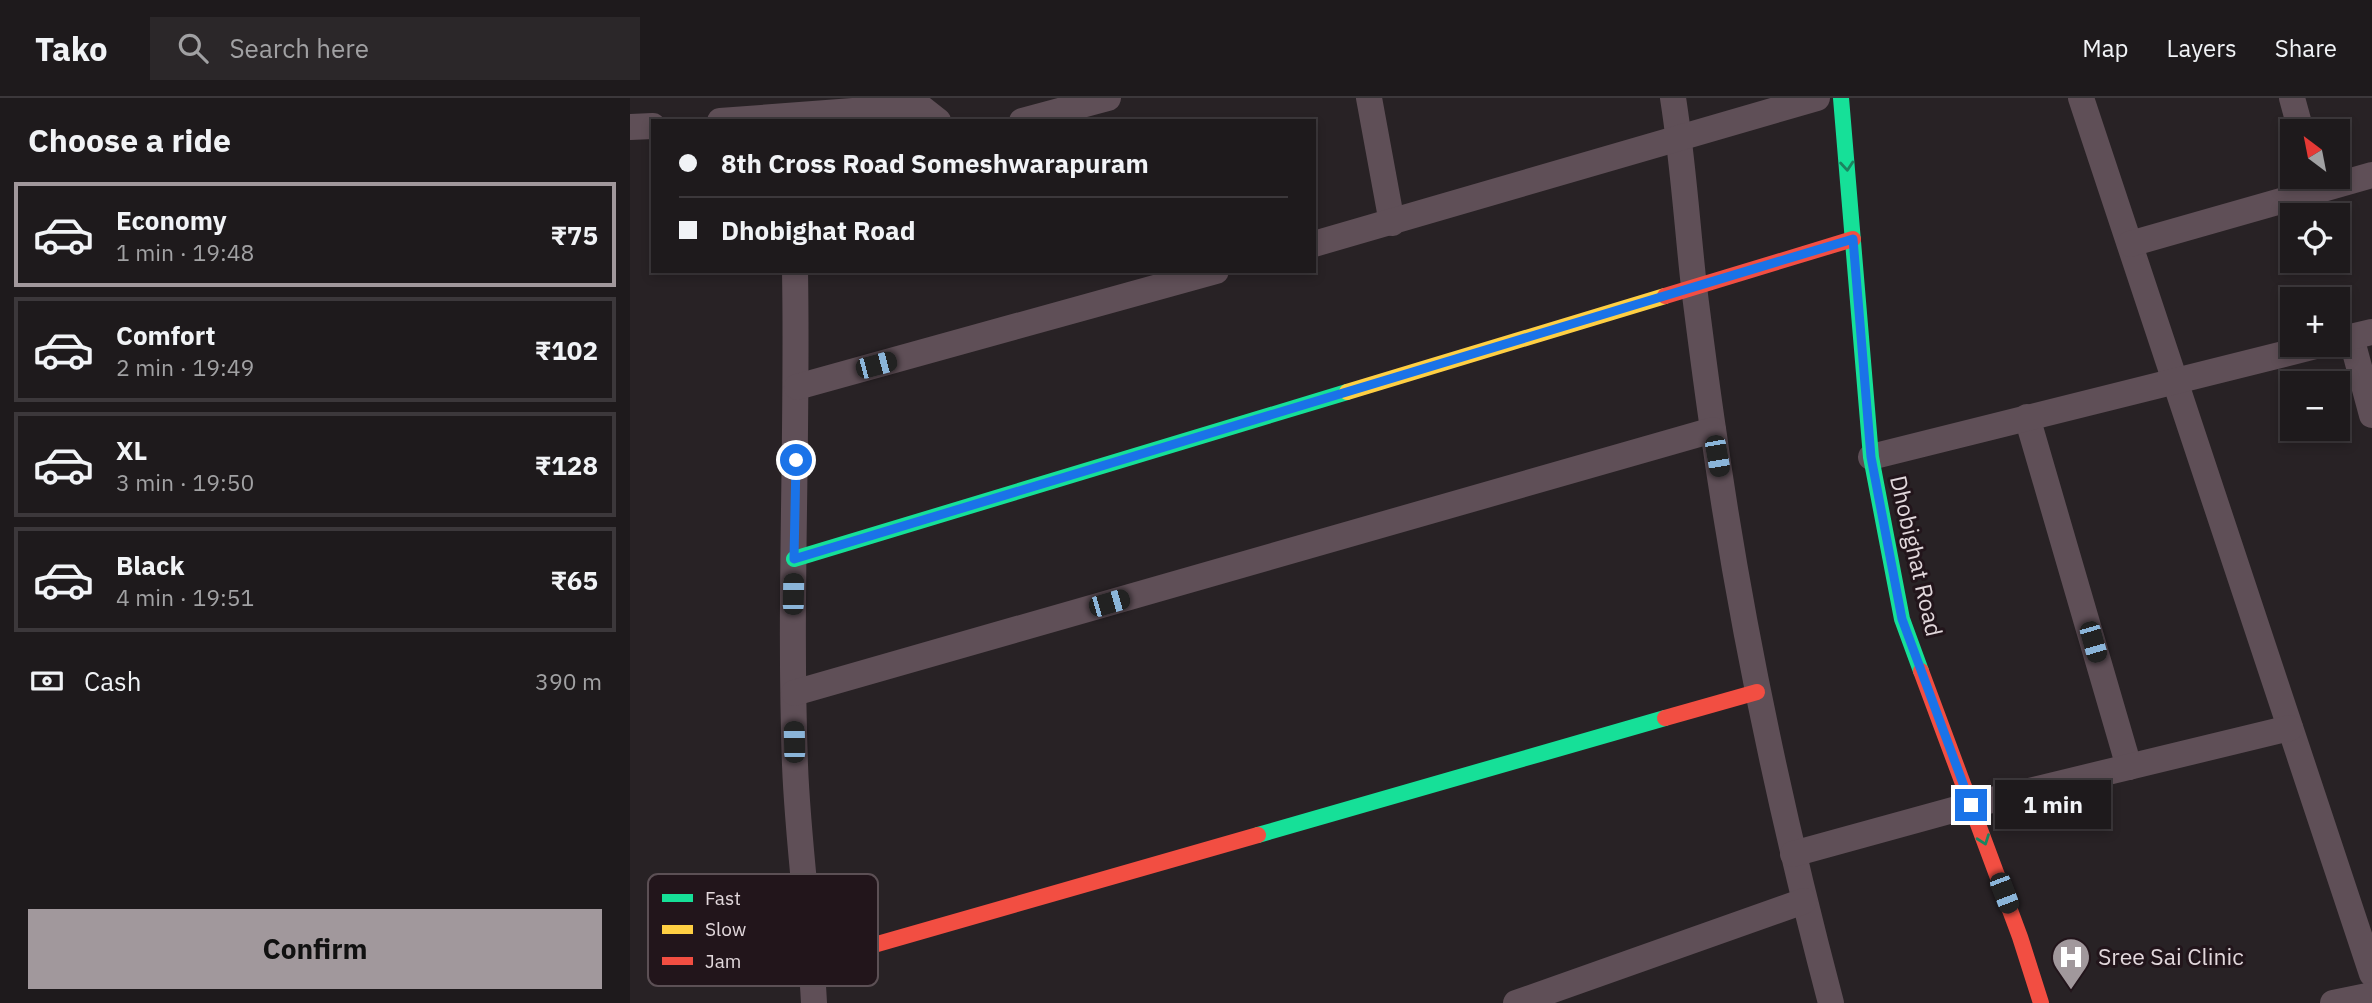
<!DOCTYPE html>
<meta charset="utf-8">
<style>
:root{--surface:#1e1a1c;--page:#2b2729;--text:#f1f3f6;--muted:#a1a1a3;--line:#3c383b;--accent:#a1989c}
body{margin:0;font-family:"IBM Plex Sans",sans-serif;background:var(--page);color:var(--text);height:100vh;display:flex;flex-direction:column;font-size:26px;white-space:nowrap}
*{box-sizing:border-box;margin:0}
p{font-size:23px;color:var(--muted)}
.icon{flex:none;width:38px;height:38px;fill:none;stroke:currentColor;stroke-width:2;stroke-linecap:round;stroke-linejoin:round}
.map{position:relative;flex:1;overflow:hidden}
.drawer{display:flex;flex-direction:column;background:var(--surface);width:630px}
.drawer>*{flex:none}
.guide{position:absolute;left:21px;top:21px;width:665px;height:154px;border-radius:0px;box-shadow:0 4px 10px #0003,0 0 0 2px var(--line);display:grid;align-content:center;height:154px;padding:0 28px;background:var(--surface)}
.needle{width:46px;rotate:328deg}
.fabs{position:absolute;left:1650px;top:21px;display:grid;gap:14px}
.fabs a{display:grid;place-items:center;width:70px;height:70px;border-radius:0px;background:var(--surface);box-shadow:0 4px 10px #0003,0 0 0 2px var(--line);font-size:35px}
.end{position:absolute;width:32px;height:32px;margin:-16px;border:9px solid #1a73e8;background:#fff;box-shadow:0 0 0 4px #fff}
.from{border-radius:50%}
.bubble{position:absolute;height:49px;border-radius:0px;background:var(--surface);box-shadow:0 4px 10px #0003,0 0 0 2px var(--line);font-size:23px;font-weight:800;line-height:49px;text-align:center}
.car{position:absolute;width:21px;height:42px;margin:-21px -10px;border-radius:9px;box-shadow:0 0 5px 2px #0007;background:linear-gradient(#222 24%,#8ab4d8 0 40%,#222 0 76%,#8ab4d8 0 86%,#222 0)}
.guide b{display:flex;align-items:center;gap:24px;height:66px;font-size:26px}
.guide b+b{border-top:2px solid var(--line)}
.guide i{width:18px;height:18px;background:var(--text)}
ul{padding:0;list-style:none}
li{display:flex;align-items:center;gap:21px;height:105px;margin:0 14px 10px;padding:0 14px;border:4px solid var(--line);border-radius:0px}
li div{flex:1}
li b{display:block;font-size:26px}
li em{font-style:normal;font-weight:800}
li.on{border-color:var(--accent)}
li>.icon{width:63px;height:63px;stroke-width:1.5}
h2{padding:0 28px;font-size:32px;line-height:84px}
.pay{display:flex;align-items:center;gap:18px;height:77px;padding:0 28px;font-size:26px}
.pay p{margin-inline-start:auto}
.cta{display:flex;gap:14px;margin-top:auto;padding:14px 28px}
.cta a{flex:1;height:80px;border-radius:0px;background:var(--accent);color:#111;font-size:28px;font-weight:800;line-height:80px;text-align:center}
header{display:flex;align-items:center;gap:42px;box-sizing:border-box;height:98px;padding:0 35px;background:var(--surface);border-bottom:2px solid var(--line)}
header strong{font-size:33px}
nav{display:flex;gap:38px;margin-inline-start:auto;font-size:24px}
.search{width:490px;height:63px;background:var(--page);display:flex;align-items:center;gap:18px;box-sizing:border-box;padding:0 24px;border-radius:0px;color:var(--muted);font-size:26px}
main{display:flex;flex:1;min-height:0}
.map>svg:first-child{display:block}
</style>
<header>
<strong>Tako</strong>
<div class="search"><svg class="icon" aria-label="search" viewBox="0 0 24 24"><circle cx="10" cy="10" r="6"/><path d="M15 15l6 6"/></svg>Search here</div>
<nav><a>Map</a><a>Layers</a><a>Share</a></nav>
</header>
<main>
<section class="drawer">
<h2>Choose a ride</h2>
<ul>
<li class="on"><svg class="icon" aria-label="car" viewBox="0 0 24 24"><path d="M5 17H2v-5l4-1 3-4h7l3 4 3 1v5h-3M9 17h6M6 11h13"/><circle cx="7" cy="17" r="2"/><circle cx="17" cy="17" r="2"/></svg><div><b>Economy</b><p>1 min · 19:48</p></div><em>₹75</em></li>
<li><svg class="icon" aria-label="car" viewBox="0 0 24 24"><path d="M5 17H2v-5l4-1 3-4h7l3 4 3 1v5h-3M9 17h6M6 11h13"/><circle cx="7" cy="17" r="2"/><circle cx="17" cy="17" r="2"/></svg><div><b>Comfort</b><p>2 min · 19:49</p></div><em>₹102</em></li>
<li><svg class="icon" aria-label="car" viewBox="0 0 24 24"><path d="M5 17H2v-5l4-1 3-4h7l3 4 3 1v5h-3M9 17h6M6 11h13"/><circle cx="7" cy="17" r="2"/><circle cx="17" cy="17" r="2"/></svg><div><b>XL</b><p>3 min · 19:50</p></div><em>₹128</em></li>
<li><svg class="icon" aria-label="car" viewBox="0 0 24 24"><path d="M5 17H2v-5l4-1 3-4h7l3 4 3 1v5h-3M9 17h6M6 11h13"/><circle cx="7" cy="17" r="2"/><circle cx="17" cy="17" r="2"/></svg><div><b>Black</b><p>4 min · 19:51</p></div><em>₹65</em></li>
</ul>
<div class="pay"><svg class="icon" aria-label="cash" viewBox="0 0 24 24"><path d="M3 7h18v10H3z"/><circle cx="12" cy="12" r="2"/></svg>Cash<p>390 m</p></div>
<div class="cta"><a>Confirm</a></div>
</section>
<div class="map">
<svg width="1742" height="905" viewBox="0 0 1742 905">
<rect width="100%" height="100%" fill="#282225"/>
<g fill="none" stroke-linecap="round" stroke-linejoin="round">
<!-- street -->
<g stroke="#5f4f57" stroke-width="26">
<path d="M739,0L762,125"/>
<path d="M1043,0C1053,63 1057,126 1064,189C1070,236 1076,284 1083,331C1110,524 1151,716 1201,905"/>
<path d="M1451,0L1742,876"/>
<path d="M1662,0L1671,33"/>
<path d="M90,23L289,8L308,23"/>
<path d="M392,23L478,0"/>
<path d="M0,29L23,28"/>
<path d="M684,146L1187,0"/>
<path d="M1500,146L1742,77"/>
<path d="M165,173C168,338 159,502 165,667C168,746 180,826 184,905"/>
<path d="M1721,239L1742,317"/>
<path d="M1708,242L1742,234"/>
<path d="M167,289L586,173"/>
<path d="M1397,319L1499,669"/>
<path d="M1241,359L1690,247"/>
<path d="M164,595L1083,332"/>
<path d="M1163,756L1341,707L1660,630"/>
<path d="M886,905L1174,803"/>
<path d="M1703,905L1742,897"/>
</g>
<!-- fast -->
<g stroke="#16e098" stroke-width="16">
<path d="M1211,0L1241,359L1272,521L1291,573"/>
<path d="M164,461L717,294"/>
<path d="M628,737L1035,620"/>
</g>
<!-- slow -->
<path stroke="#ffcf43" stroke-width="16" d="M717,294L1035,198"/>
<!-- jam -->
<g stroke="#f24e42" stroke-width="16">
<path d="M1035,198L1223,141"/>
<path d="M1291,573L1390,839L1411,905"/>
<path d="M1035,620L1127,594"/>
<path d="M181,865L628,737"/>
</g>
</g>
<!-- one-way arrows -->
<defs><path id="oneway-chevron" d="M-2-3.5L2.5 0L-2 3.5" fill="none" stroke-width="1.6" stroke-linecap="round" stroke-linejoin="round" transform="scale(1.75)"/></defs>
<g stroke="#1b8560">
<use href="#oneway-chevron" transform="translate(1217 68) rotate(85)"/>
<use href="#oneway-chevron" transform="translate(1354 742) rotate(70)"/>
</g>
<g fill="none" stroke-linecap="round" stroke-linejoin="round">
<!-- route -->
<path stroke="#1a73e8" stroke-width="9" d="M166,362L164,461L1223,141L1241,359L1272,521L1341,707"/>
</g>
<!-- icons -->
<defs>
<symbol id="hospital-pin" viewBox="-11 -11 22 30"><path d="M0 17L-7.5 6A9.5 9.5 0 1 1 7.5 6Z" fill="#a1989c" stroke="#22151b"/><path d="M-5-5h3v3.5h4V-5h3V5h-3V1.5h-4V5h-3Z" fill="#fff"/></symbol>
</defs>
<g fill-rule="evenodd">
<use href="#hospital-pin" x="1419" y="837" width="44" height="60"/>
</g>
<g text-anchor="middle" stroke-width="6" stroke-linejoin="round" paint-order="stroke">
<!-- street labels -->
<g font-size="23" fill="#e2d8dc" stroke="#22151b">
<text transform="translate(1286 458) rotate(77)" y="8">Dhobighat Road</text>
</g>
<!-- poi labels -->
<g font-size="23" fill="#e2d8dc" stroke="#22151b" text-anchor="start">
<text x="1468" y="867">Sree Sai Clinic</text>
</g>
</g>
<!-- legend -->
<rect x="18" y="776" width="230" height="112" rx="10" fill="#22151b" stroke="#5c5055" stroke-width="2"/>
<rect x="32" y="796" width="31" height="8" fill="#16e098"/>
<rect x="32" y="827" width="31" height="9" fill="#ffcf43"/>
<rect x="32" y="859" width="31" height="8" fill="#f24e42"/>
<g font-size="19" fill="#e2d8dc">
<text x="75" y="807">Fast</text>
<text x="75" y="838">Slow</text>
<text x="75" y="870">Jam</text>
</g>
</svg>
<div class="fabs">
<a><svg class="needle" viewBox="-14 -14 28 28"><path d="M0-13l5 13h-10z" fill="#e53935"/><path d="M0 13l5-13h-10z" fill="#a1a1a3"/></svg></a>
<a><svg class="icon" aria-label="locate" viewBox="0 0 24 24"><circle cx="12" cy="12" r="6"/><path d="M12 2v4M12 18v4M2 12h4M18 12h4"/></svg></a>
<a>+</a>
<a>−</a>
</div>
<i class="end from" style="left:166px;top:362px"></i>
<i class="end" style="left:1341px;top:707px"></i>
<div class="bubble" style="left:1365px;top:682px;width:116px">1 min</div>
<i class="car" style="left:246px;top:267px;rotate:75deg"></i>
<i class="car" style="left:1087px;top:358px;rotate:170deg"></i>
<i class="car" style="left:163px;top:496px;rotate:1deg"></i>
<i class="car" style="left:479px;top:505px;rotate:74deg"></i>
<i class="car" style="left:1463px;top:544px;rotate:164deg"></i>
<i class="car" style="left:164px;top:644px;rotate:359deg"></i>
<i class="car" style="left:1374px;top:795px;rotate:159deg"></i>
<div class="guide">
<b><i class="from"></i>8th Cross Road Someshwarapuram</b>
<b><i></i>Dhobighat Road</b>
</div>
</div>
</main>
